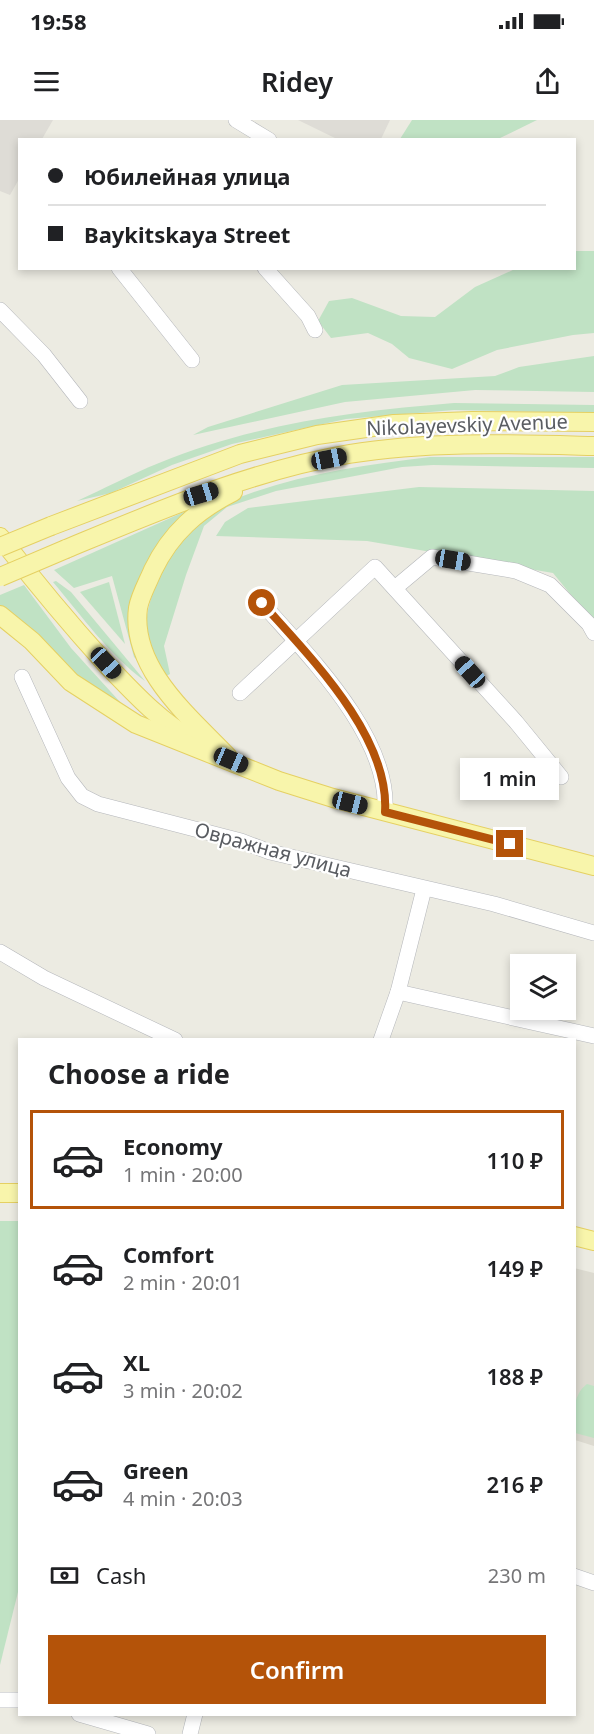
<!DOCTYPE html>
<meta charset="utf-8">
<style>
:root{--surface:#fff;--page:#f2f2f2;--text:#202124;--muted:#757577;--line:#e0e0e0;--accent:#b45309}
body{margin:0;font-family:"Noto Sans",sans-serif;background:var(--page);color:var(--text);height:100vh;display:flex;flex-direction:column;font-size:22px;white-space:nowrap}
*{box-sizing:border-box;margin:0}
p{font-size:20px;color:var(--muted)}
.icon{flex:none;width:33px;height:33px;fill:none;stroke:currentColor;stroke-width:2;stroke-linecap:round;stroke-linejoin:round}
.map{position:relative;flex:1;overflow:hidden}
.sheet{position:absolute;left:18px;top:918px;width:558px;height:678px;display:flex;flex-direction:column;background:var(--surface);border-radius:0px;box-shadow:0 3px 9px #0003}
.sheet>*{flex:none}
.banner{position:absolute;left:18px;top:18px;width:558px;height:132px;border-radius:0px;box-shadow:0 3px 9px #0003;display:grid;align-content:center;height:132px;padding:0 30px;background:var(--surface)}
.fabs{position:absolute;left:510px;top:834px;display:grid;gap:12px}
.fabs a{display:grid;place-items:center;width:66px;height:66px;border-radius:0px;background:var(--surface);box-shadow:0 3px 9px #0003;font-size:30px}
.end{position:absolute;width:27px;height:27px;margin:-14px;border:8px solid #b45309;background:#fff;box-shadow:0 0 0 3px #fff}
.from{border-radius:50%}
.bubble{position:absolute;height:42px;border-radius:0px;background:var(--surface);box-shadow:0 3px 9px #0003;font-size:20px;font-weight:600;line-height:42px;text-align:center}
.car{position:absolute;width:18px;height:36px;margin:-18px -9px;border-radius:8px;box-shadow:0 0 4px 2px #0007;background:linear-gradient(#222 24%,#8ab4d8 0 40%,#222 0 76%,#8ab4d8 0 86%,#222 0)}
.banner b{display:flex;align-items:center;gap:21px;height:57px;font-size:22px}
.banner b+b{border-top:2px solid var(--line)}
.banner i{width:15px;height:15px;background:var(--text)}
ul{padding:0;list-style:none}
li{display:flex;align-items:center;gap:18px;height:99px;margin:0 12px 9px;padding:0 18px;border:3px solid transparent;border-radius:0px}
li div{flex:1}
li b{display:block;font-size:22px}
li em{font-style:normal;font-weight:600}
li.active{border-color:var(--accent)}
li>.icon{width:54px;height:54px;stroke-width:1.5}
h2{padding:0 30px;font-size:27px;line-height:72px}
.pay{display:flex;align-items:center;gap:15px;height:66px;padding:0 30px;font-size:22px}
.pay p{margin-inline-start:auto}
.cta{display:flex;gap:12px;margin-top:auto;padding:12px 30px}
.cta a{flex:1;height:69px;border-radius:0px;background:var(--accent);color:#fff;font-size:24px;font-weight:600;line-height:69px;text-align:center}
.status{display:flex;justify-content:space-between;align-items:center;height:42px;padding:0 30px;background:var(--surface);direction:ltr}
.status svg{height:16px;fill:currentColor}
header{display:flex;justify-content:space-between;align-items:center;height:78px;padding:0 30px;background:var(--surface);font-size:27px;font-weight:600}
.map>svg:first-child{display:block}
</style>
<div class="status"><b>19:58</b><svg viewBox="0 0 49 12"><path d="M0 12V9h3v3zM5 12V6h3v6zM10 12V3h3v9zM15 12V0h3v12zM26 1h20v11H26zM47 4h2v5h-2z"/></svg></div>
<header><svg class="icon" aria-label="menu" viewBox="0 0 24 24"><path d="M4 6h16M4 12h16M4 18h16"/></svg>Ridey<svg class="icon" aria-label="share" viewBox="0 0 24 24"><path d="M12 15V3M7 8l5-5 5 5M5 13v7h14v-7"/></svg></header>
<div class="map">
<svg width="594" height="1614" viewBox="0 0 594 1614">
<rect width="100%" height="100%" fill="#ecebe2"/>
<!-- industrial -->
<g fill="#dedcd6">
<path d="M0,0H53L42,19L20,20L19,59L10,75L0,71Z"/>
<path d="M298,0H390L381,19L339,20Z"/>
</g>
<!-- education -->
<path fill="#dcdad0" d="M574,1148L594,1153V1326L575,1320Z"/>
<!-- green -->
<g fill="#c0e2c4">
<path d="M412,0H537L498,19H400Z"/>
<path d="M575,131H594V213L573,215L497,230L452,249L409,238L392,224L368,213L331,218L318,201L329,181L352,178L401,196L435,197L475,167L515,149L574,148Z"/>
<path d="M594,236V272L475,270L345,282L193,315L208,307L342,265L495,256L519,247Z"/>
<path d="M454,283L594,285V293L454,290L346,299L232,324L172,345L111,373L77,381C104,369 131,354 159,343C253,304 354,291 454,283Z"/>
<path d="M430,337H594V348L433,345L402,347L276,371L227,387L204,406L186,455L164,526L170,554L164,557C142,518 141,499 159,458C165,444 189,401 200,393C208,387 221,384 230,381C293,355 363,345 430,337Z"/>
<path d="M419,367L594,371V503L553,453L367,421L216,416L225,402L248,388Z"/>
<path d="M186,391L187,393L153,436L138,541L134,537L112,456L74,468L54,450Z"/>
<path d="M56,461L71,472L145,561C109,535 81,495 53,462Z"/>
<path d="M109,462L125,524L80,472Z"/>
<path d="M24,465L71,528L130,593L100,577L0,490V475Z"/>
<path d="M0,1101H20V1464L0,1545Z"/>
<path d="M587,1264L594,1266V1318L575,1313C574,1295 572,1275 587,1264Z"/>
</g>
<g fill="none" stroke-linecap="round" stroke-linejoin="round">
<defs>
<g id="minor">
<path d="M236,0L269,20"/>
<path d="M119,148L192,240"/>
<path d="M265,148L308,196L315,210"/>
<path d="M0,190L44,235L80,281"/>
<path d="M395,468L432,437L516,451L550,465L589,504L594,513"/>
<path d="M262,483C308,536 390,616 385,691"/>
<path d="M22,557L68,658L82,676L98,684L241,721L270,732L494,784L594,813"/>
<path d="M240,573L375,447L516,602L561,657"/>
<path d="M0,832L44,858L175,920"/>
<path d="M398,872L594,916"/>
<path d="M381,920L398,872L424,769"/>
<path d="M574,1456L594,1463"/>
<path d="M0,1580H20"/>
<path d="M79,1594L148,1614"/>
<path d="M190,1614L195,1594"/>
</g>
<g id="major">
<path d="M51,406L240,334L317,315L394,304L472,301L594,302"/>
<path d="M0,417C34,461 69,503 106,544C132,571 159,601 192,619"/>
<path d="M66,429C158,391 250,351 349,334C430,321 512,324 594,326"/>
<path d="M0,495L32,521L71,562L136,604L279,661L333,678L594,746"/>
<path d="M228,637C191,598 130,549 138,488C140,476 148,462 153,450C171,413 197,390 233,372"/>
<path d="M0,1073H20"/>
<path d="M574,1116L594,1121"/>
</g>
</defs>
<!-- minor casing -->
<use href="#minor" stroke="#b5b7bb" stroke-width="16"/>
<!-- major casing -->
<use href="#major" stroke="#e5d062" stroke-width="20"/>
<!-- minor -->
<use href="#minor" stroke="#fff" stroke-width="15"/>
<!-- major -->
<use href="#major" stroke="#f8f5ab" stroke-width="18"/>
<defs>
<g id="major-bridge">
<path d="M0,427L51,406"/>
<path d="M0,457L66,429"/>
</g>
</defs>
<!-- major-bridge casing -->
<use href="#major-bridge" stroke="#e5d062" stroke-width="20" stroke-linecap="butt"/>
<!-- major-bridge -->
<use href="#major-bridge" stroke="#f8f5ab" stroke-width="18"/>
</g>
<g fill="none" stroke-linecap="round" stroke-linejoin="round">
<!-- route -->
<path stroke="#b45309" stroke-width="8" d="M262,483C309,536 390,616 385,692L510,724"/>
</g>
<g text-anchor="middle" stroke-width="4.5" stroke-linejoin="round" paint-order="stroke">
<!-- street labels -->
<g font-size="20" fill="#5a5d62" stroke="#fff">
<text transform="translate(467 305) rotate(-2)" y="7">Nikolayevskiy Avenue</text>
<text transform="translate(273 730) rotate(15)" y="7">Овражная улица</text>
</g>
</g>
</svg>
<div class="fabs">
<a><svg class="icon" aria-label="layers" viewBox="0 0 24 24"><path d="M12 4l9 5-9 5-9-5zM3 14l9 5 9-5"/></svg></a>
</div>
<i class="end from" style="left:262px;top:483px"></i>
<i class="end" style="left:510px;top:724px"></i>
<div class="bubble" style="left:460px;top:638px;width:99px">1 min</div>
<i class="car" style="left:329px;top:339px;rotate:79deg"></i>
<i class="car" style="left:201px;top:374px;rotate:73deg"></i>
<i class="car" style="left:453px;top:440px;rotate:100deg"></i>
<i class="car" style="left:106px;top:543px;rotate:137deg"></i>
<i class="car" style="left:470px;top:552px;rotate:318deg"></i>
<i class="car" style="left:231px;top:640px;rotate:113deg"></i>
<i class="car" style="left:350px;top:683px;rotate:104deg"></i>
<div class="banner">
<b><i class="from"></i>Юбилейная улица</b>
<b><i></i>Baykitskaya Street</b>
</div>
<section class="sheet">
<h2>Choose a ride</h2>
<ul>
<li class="active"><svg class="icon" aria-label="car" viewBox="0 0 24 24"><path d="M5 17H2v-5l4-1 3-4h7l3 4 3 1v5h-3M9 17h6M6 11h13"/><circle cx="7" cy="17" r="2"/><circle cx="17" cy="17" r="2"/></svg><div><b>Economy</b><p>1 min · 20:00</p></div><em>110 ₽</em></li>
<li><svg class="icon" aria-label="car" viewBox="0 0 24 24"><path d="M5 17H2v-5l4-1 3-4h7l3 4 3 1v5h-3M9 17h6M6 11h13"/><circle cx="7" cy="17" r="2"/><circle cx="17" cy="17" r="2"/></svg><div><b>Comfort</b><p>2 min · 20:01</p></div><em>149 ₽</em></li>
<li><svg class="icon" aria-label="car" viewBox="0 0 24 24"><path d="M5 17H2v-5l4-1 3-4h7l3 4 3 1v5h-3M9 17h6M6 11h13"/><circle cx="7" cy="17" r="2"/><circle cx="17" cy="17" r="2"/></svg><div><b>XL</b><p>3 min · 20:02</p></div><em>188 ₽</em></li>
<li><svg class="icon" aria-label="car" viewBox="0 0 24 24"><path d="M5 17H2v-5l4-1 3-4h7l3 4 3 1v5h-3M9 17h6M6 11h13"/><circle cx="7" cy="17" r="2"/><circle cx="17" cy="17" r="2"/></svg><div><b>Green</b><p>4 min · 20:03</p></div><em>216 ₽</em></li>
</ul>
<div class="pay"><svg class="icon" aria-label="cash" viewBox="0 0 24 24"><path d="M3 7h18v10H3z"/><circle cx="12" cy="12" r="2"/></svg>Cash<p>230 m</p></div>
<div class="cta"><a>Confirm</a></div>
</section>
</div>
